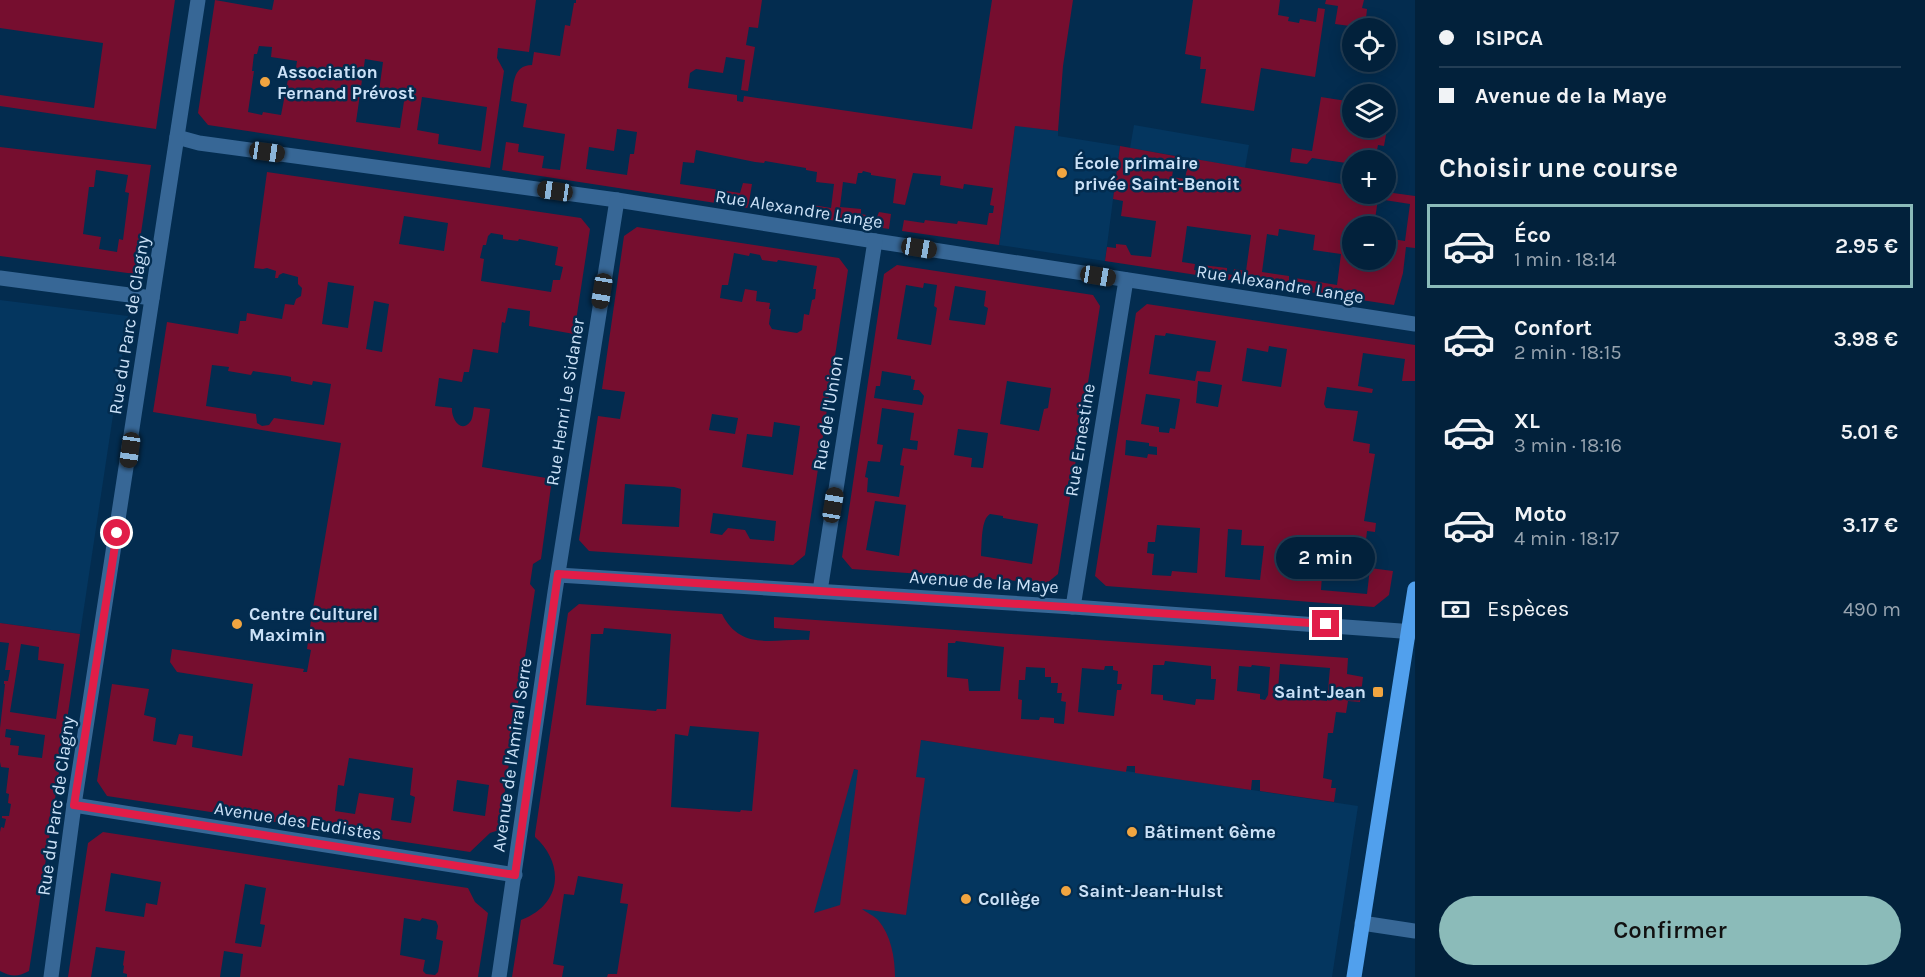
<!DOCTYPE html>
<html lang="fr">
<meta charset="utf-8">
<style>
:root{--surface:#02213b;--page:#0c2942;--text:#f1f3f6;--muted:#96a3af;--line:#233e55;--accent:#8bbbb9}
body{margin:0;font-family:Karla,sans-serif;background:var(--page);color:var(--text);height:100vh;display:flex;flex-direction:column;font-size:22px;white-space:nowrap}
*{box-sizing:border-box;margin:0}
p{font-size:20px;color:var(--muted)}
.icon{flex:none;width:33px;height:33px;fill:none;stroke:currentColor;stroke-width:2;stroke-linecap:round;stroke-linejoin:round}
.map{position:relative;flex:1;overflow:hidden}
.side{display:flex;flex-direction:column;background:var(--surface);width:510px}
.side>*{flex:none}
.guide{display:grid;align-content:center;height:132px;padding:0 24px;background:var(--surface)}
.buttons{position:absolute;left:1342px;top:18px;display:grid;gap:12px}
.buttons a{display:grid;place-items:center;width:54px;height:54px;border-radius:50%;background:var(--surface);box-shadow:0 3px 15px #0003,0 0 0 2px var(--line);font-size:30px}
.end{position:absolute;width:27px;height:27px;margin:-14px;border:8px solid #e11d48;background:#fff;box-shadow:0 0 0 3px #fff}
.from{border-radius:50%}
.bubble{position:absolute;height:42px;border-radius:21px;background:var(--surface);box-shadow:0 3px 15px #0003,0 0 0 2px var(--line);font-size:20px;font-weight:600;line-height:42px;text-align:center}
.car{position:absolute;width:18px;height:36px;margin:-18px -9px;border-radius:8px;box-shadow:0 0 4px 2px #0007;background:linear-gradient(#222 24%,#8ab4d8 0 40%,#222 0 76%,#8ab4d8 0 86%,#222 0)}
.guide b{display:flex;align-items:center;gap:21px;height:57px;font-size:22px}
.guide b+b{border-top:2px solid var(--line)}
.guide i{width:15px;height:15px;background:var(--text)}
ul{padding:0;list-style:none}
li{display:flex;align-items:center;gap:18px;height:84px;margin:0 12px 9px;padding:0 12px;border:3px solid transparent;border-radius:0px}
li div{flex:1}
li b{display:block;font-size:22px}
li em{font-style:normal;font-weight:600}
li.current{border-color:var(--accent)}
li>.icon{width:54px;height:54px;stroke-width:1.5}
h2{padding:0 24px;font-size:27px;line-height:72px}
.pay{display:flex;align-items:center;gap:15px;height:66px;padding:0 24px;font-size:22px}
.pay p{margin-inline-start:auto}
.primary-button{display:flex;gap:12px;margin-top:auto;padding:12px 24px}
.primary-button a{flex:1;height:69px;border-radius:36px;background:var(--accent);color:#111;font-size:24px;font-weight:600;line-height:69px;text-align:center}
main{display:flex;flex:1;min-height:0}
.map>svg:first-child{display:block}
</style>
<main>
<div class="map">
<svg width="1415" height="977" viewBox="0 0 1415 977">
<rect width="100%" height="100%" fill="#032c4f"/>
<!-- built -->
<g fill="#04365f">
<path d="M1015,125L1058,131V136L1120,146L1105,261L999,245Z"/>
<path d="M1134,125L1249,145L1245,168L1130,148Z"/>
<path d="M0,300L128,316L80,634L0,623Z"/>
<path d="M921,740L1358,806L1332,977H763L824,764L858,770Z"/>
</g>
<!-- green -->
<g fill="#760e2f" fill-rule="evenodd">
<path d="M0,0H175L156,129L0,106V95L94,108L103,43L0,28Z"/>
<path d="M215,0L272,10L274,0H536L529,52L498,48L497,58L504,71L490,168L208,125L198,113ZM259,46L272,47L271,57L297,61L295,75L289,74L281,115L263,112L262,115L248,112L254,71H252L254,54H257ZM365,59L383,62L379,91L405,95L400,128L356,122ZM422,97L487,107L481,151L438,144L439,134L417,130Z"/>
<path d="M576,0H762L758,28L749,27L746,45L755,47L748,91L741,90L745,60L726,57L723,73L696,69L690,73L688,88L737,95V101L743,102L744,96L972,129L992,0H1073L1063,66L1058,131L1015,126L999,245L902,231L904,220L924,223L925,220L957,224L958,221L987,225L989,213H993L994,206L990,205L993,188L964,184L963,189L940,185L941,176L913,173L905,205L893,203L896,179L871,175V173L863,171L862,173H858L856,184L843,182L840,207L861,209V214L877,217L879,212L891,214L889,229L811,217L813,205L831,208L834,184L816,182L817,172L806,170V168L765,161L764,163L755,162L696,150L694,163L683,162L680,184L740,193L743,183L752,184L748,208L502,170L506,142L519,144L518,152L544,156L542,168L560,170L565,134L523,127L527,104L511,101C514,85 512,65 532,65L534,52L560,56L565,25L570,26L574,3H576ZM617,129L637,132L634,154H630L627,175L586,169L589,147L614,151Z"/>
<path d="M1193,0H1280L1278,15L1289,17L1288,21L1299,23L1300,19L1316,22L1318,8L1325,9L1315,77L1261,68L1254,111L1201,103L1206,69H1200L1201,57L1185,54Z"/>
<path d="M1326,0H1364L1362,8L1367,9L1365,28L1335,24L1338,6L1325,4Z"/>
<path d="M1321,97L1353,102V128H1386V111L1390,112L1384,146L1378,145L1375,160H1353V178L1344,176L1346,163L1312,158L1307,164L1290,162L1292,148L1312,151Z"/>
<path d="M1120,146L1175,156L1172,177L1185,179L1189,158L1353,186V194H1386V192L1415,196V248L1406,247L1403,273L1394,305L1105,261L1107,247L1116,248V244L1126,245L1131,255L1151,257L1156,221L1121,216L1123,201L1113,199ZM1378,199L1410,204L1405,241L1386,238V260H1353V226H1374ZM1187,226L1251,235L1246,271L1234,269L1233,275L1227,274V268L1202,265L1200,271L1194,270L1195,264L1182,262ZM1279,229L1315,235L1313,250L1341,254L1337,285L1295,278L1294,282L1289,281V276L1262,272L1267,234L1278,236Z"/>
<path d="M0,147L151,165L135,274L0,256ZM96,170L128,175L125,192L129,193L123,240L119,239L117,252L99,249L101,237L83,234L89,187H94Z"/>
<path d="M267,172L581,218L590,229L574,334L529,326L530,311L508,308L505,323L502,322L498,353L473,349L469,372H464L462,382L439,378L435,406L452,408C451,417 460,434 470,422C473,419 473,411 474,407L490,409L482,467L552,479L541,559L533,564L530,584L535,590L499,830L490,833L470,852L107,796L97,781L112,684L149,689L144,715L156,718L153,741L176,745L179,734L193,736L192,747L242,756L253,684L177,672L170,662L172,649L304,669L303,672H307L311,650L307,649L308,642L312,643L313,637L309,636L311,620L341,443L153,412L167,322L238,334L240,321H246L247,313L282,319L285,304L294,305L296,299L301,296L302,288L298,284V277L283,273L279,275L278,278H275L276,271L267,268L263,269L254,268ZM404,216L448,223L444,251L399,244ZM491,233L503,235V239L518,241L519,239L558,247L555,265L563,267L560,280H553L551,292L481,281L484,259L480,258L483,245H486L488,236ZM328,282L354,286L348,328L322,324ZM374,301L389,304L382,352L366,349ZM212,365L229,367L228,371L251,375L253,371L287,376L291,377V381L312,385L313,381L331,384L324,425L274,418L269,425L262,426L257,423L256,414L206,406ZM349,758L413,768L410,795L415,797L411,823L391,820L394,798L359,793L355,814L335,811L338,785L344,786ZM457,780L489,785L485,816L453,811Z"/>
<path d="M637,227L839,258L848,270L805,555L793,565L589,551L579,540L598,416L620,419L625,392L602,389L624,236ZM734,253L749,256L750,253L760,255L762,260L777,262L778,260L817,266L813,289H816L815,299L812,300L809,315L804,314L802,330L797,333L772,329L769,324L771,309H769L770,303L756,301L757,291L745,289L742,302L720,298L722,285H728ZM712,414L738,418L735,434L709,430ZM774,422L800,426L793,475L742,467L747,434L772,437ZM625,484L674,487L681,489L679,527L622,524ZM713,513L776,521L774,541L750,539L745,530L728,528L722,535L710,533Z"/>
<path d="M897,265L1093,295L1100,306L1058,574L1047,583L852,569L842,557L884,274ZM924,283L937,285L934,306L937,308L931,345L897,339L906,285L923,288ZM955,286L986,291L984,306L988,308L985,325L949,320ZM882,371L911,376V379L915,380L913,390H919L924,396L922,405L874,398L876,386H880ZM1007,381L1051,388L1048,408L1044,409L1039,431L1000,424ZM882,408L914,413L910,440L918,441L917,450L903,448L900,465L904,466L899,497L867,492L868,478L865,477L868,461L880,462L883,445L877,444ZM958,429L988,433L983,468L971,467L972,458L954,455ZM875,501L906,505L899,556L866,550ZM990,514L1003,516V518L1038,524L1032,564L981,556C982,542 981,519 990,514Z"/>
<path d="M1147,304L1415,345V381H1402L1405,359L1363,353L1358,386L1373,389L1372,393L1327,387L1324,404L1326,408L1358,411L1353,441L1370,444L1369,453L1375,454L1364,521L1376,523L1375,532L1367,531L1365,549L1324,546L1321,590L1367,594L1370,568L1393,571L1389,595L1374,607L1106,586L1095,576L1136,313ZM1166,333L1216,341L1210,372L1197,371L1195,381L1149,374L1155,335L1165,336ZM1269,346L1287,349L1281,387L1242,381L1247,348L1268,352ZM1198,381L1222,385L1218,407L1196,403ZM1146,394L1180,399L1175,429L1170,428L1169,433L1159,432V427L1141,424ZM1126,440L1149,443V446L1157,447V455L1148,454L1147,458L1125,455ZM1157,525L1200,528L1197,573L1172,571L1171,576L1152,575L1154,554L1147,553L1148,542H1155ZM1228,529L1242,530L1241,545L1264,546L1260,580L1225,577Z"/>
<path d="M579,604L722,614C741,652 775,638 809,640L810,631L774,628V617L1348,658L1347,674L1363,677L1360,702L1348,701L1346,713L1336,712L1333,733H1328L1323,778L1332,780L1331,788H1336L1334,802L1260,791V780H1252L1251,790L1135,773V766H1127L1126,772L921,740L916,777L925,778L906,915L862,909C866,912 874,916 878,920C891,935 895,958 895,977H607L608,974H617L628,904L620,903L623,884L578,876L574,895L564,894L553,964L564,966L562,977H512L521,920C562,905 565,864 535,837V834L568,613ZM604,628L671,634L666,709H657L656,711L586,705L591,634H603ZM956,641L1004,647L1000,691H969L968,679L947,677L948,643H955ZM1165,661L1211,666V679H1216L1214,700L1196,699L1195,705L1163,700V695L1151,694L1153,665H1164ZM1280,664L1330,668L1327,701L1288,697V691L1278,690ZM1252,665L1270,667L1268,695L1265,700L1260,699V694L1237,691L1239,666L1251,667ZM1105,666H1113V670L1118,671L1117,684H1122L1121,690H1117L1114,716L1078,712L1082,668L1104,670ZM1026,667L1045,668V677H1051V683H1058L1057,693H1062L1061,701L1066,702L1064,724L1054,723V718L1040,717L1039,720L1021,719L1022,700L1018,699L1019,680H1025ZM690,726L759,732L752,811L741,810L740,812L671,807L675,734L688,736ZM854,769L858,770L840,905L814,913Z"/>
<path d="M0,623L80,634L29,971C17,977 12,977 0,971V832L1,827L4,828L6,819L2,818V816H9L11,804L8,803L9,794L6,793L9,768L1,767L0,762V728L5,684H4V681H8L10,670H5L9,643L0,642ZM21,644L39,647L38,660L64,664L56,719L10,712ZM6,729L45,735L42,758L18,755L19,746L10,745L11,738L5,737Z"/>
<path d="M103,832L468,888L475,902L488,913L478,977H240L243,954L224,951L220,977H127V974L123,973L124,966L123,965L125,951L96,947L91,977H68L88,843ZM111,873L161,882L157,905L146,903L144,917L105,911ZM245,884L266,888L260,924L265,925L261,947L235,943ZM404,918L420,921L422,918L436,921L438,926L436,939L443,941L438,972L435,975L426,974L423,971L425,960L400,955Z"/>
</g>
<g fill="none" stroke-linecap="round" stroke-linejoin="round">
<!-- minor -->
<g stroke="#376796" stroke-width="15">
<path d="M177,137L199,143L617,200L875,241L1415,324"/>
<path d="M0,278L152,298"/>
<path d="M558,575L1073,607L1415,632"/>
<path d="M820,591L875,241"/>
<path d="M1073,607L1126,280"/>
<path d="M74,805L515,875"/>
<path d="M1362,923L1415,931"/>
<path d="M51,977L74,805L198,0"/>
<path d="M499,977L555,592L617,200"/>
</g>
<!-- major -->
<path stroke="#51a0ed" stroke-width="15" d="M1354,977L1415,589"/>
</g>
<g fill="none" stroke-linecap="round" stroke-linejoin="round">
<!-- route -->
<path stroke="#e11d48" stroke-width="8" d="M117,533L74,805L515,875L558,574L1326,624"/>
</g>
<!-- markers -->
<g fill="#f1a540" stroke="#032c4f" stroke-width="2">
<circle cx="265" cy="82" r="6"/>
<circle cx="1062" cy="173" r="6"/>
<circle cx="237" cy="624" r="6"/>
<rect x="1372" y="686" width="12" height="12" rx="3"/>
<circle cx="1132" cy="832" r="6"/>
<circle cx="1066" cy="891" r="6"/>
<circle cx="966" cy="899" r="6"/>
</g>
<g text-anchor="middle" stroke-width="5" stroke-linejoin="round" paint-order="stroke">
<!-- poi labels -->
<g font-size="18" font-weight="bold" fill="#cbe1f7" stroke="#032c4f" text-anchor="start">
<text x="277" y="78">Association<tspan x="277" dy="21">Fernand Prévost</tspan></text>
<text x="1074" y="169">École primaire<tspan x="1074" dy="21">privée Saint-Benoit</tspan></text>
<text x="249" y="620">Centre Culturel<tspan x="249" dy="21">Maximin</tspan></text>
<text x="1366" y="698" text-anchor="end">Saint-Jean</text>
<text x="1144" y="838">Bâtiment 6ème</text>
<text x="1078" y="897">Saint-Jean-Hulst</text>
<text x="978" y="905">Collège</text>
</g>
<!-- street labels -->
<g font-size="18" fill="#cbe1f7" stroke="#032c4f">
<text transform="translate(799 209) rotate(9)" y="6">Rue Alexandre Lange</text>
<text transform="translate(1280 284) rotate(9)" y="6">Rue Alexandre Lange</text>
<text transform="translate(129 325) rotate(-81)" y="6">Rue du Parc de Clagny</text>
<text transform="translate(565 402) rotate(-81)" y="6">Rue Henri Le Sidaner</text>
<text transform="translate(828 413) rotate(-81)" y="6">Rue de l'Union</text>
<text transform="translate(1080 440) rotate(-81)" y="6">Rue Ernestine</text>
<text transform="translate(984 582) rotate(4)" y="6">Avenue de la Maye</text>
<text transform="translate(512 755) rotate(-82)" y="6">Avenue de l'Amiral Serre</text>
<text transform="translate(56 806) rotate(-82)" y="6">Rue du Parc de Clagny</text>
<text transform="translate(298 821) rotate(9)" y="6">Avenue des Eudistes</text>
</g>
</g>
</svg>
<div class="buttons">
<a><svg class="icon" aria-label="locate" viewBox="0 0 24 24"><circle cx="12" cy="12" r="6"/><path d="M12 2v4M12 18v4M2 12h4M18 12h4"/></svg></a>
<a><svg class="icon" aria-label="layers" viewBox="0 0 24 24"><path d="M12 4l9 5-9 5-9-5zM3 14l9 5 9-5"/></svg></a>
<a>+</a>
<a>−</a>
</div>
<i class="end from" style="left:117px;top:533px"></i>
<i class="end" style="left:1326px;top:624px"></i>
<div class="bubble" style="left:1276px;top:537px;width:99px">2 min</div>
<i class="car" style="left:267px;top:152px;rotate:98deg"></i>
<i class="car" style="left:555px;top:191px;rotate:278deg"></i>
<i class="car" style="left:919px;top:248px;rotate:99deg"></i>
<i class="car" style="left:1098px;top:276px;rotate:99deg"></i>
<i class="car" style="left:602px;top:291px;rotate:189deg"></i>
<i class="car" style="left:130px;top:450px;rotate:188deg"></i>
<i class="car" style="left:833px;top:505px;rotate:9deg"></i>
</div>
<section class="side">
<div class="guide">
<b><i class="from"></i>ISIPCA</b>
<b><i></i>Avenue de la Maye</b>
</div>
<h2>Choisir une course</h2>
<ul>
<li class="current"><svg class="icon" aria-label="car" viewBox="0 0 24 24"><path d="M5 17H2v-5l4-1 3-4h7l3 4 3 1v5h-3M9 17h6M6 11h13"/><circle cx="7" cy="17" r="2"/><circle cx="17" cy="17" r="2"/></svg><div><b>Éco</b><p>1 min · 18:14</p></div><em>2.95 €</em></li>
<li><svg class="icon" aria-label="car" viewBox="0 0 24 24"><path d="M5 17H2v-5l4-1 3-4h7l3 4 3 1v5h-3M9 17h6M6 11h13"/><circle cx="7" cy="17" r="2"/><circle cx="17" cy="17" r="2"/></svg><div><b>Confort</b><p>2 min · 18:15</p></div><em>3.98 €</em></li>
<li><svg class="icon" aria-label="car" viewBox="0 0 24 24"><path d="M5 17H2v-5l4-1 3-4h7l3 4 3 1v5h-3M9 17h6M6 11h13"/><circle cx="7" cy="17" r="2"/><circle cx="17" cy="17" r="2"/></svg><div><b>XL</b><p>3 min · 18:16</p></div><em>5.01 €</em></li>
<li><svg class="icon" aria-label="car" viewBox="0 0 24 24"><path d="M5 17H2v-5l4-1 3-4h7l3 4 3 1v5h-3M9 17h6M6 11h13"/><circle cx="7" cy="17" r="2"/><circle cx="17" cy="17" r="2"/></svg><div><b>Moto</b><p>4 min · 18:17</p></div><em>3.17 €</em></li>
</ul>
<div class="pay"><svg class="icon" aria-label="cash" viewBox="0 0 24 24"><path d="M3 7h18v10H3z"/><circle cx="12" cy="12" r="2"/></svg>Espèces<p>490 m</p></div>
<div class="primary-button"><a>Confirmer</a></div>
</section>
</main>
